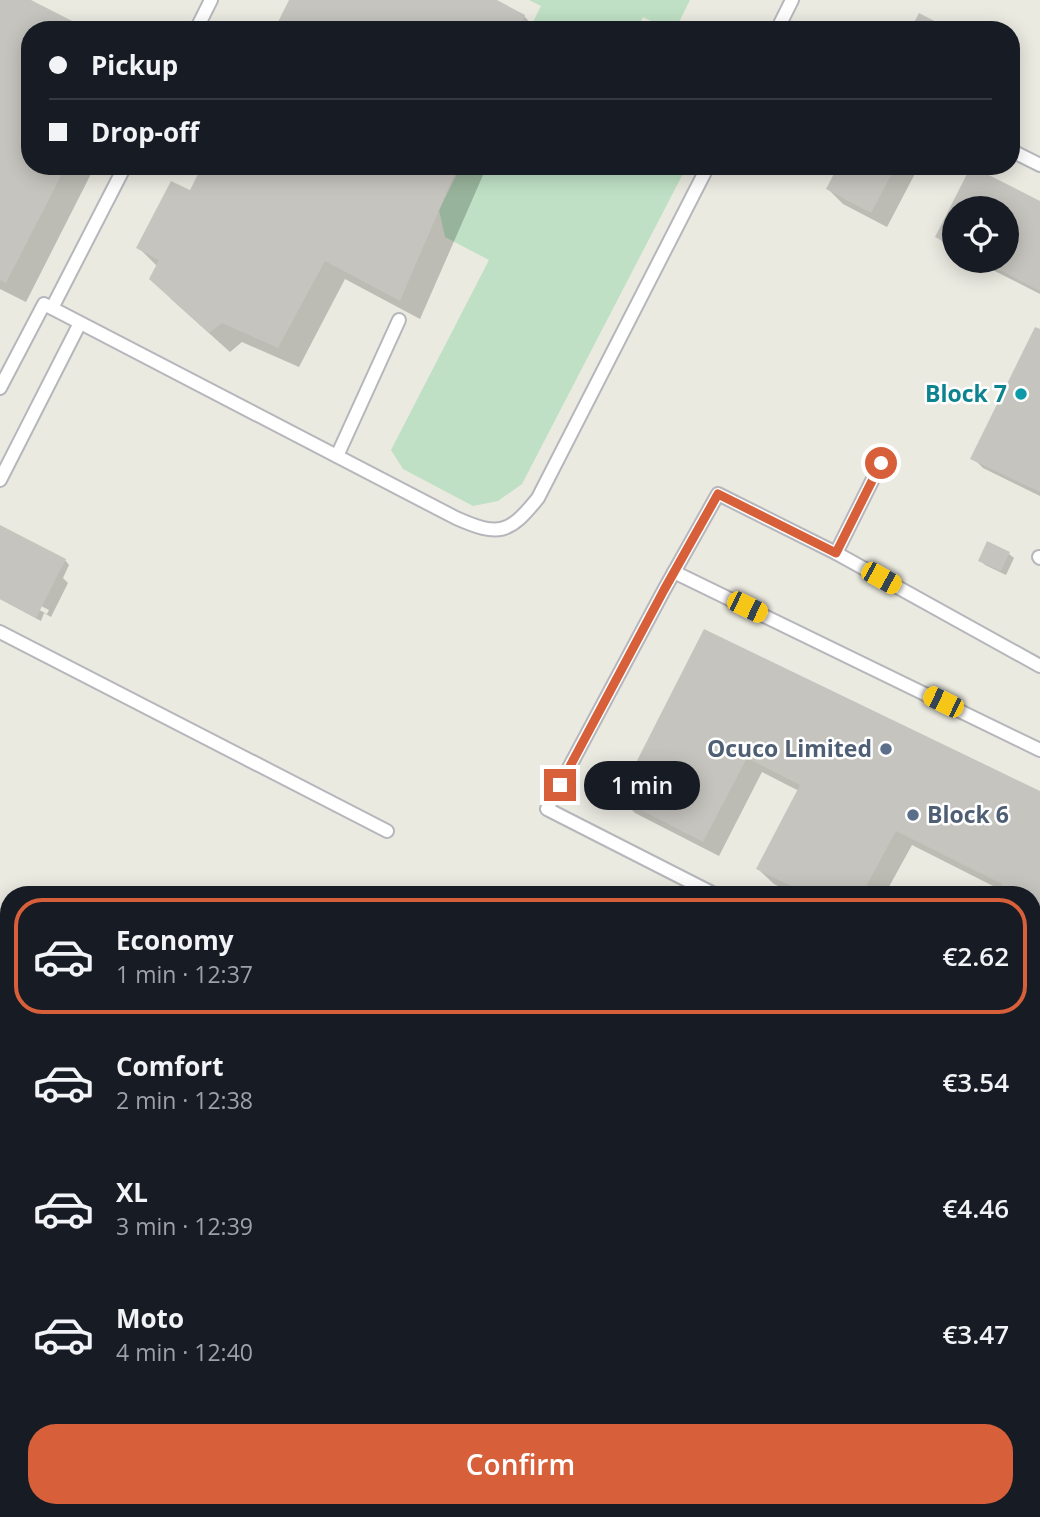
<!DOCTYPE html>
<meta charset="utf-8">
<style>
:root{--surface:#171b24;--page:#242831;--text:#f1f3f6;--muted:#9ea1a6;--line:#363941;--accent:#d7603a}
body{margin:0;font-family:"Open Sans",sans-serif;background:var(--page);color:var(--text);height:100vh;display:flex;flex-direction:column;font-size:26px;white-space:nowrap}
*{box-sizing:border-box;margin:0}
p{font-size:23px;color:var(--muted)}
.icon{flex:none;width:38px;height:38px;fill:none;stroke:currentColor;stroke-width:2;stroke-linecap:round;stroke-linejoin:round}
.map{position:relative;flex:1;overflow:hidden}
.drawer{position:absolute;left:0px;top:886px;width:1041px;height:632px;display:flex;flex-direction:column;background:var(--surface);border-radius:28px 28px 0 0;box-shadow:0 4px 18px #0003}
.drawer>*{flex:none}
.top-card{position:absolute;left:21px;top:21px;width:999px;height:154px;border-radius:28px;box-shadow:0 4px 18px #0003;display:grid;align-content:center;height:154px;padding:0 28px;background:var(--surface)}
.fabs{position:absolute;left:942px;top:196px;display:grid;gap:14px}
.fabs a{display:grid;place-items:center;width:77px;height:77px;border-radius:50%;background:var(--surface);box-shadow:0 4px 18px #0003;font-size:35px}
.end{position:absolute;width:32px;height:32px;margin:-16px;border:9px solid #d7603a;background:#fff;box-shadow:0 0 0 4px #fff}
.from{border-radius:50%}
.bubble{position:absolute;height:49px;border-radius:24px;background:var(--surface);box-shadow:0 4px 18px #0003;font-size:23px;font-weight:600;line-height:49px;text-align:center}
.car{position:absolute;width:21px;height:42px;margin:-21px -10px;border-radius:9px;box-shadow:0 0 5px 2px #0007;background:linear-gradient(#f5c518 24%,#345 0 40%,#f5c518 0 76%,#345 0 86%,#f5c518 0)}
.top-card b{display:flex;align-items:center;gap:24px;height:66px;font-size:26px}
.top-card b+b{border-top:2px solid var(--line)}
.top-card i{width:18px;height:18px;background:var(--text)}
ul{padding:12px 0 0;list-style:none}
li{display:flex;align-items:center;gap:21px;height:116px;margin:0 14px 10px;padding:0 14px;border:4px solid transparent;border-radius:28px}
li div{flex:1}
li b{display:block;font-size:26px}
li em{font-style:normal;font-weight:600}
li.selected{border-color:var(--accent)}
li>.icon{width:63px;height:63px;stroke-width:1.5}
.primary-button{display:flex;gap:14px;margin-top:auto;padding:14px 28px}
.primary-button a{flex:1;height:80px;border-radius:28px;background:var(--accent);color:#fff;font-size:28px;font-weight:600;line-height:80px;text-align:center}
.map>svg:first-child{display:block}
</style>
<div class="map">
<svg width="1040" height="1517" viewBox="0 0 1040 1517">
<rect width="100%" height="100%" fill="#ebeae1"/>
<!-- green -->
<g fill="#bfe0c4">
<path d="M529,0H690L675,30H669L643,17L636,30H529L541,6Z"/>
<path d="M461,166H687L522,484L498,501L473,506L403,469L391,450L489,260L445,237L439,210Z"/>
</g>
<!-- shadow -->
<g fill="#0003">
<path d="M0,0H27L30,30V166H95L26,302L0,289Z"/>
<path d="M291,0H493L524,16L537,30H276Z"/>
<path d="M204,166H487L420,319L345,279L299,367L242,342L230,352L171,299L158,267L138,247L190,193Z"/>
<path d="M840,166H919L887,227L843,204L828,189Z"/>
<path d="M972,169L1040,203V294L975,261H1006V208H954V250L937,237Z"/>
<path d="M1040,331V496L983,468L973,458Z"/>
<path d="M0,526L65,560L69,565L63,578L68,583L51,617L44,613L41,621L0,599V589L47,614L49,610L0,585Z"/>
<path d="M1009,554L1014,558L1006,575L985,565L980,560Z"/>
<path d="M705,631L1040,793V1019L1032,1016V894H999L1001,890L912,845L885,894H794L774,884L758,869L799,791L762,772L719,856L635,813L620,798Z"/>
</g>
<!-- building -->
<g fill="#c6c4be">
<path d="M0,0H31L90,30H30V166H66L6,283L0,280Z"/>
<path d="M289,0H497L525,15L518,30H274Z"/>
<path d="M919,13L952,30H910Z"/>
<path d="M202,166H458L400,301L325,261L278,348L222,323L209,333L149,279L159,260L136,248L171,181L190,190Z"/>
<path d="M838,166H896L871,213L826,189Z"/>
<path d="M971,166L1040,201V291L982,261H1006V208H954V247L935,237Z"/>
<path d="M1035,327L1040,329V492L970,459Z"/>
<path d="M0,525L66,559L36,618L0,599Z"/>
<path d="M987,541L1010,552L1001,571L978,561Z"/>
<path d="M704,629L1040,791V973L1032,988V894H997L1002,884L896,831L862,894H808L756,869L800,785L747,758L703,842L618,798Z"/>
<path d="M1040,1232V1386L1032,1382V1247Z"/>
</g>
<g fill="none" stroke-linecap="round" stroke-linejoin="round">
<defs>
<g id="lane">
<path d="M196,30L211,0"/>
<path d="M777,30L792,0"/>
<path d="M1012,151L1040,165"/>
<path d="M52,308L125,166"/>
<path d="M0,388L44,304L456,518C499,537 509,534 538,498L708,166"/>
<path d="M337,456L399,320"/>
<path d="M0,480L80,323"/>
<path d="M836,553L881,463"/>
<path d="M1039,557L1040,558"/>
<path d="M674,572L1040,750"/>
<path d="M0,632L387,831"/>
<path d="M714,894L547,809L664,590L718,494L836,553L1040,666"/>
<path d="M1032,1056L1040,1059"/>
<path d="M0,1070L9,1052"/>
<path d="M0,1101L9,1105"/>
<path d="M1032,1126L1040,1122"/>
<path d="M0,1262L9,1266"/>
</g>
<g id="secondary">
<path d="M0,986L9,991"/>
<path d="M1032,1495L1040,1498"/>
</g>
</defs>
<!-- lane casing -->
<use href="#lane" stroke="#b6b7bc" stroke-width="16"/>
<!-- secondary casing -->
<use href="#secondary" stroke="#b6b8be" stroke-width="40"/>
<!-- lane -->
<use href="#lane" stroke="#fff" stroke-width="12"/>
<!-- secondary -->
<use href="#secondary" stroke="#fff" stroke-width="37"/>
</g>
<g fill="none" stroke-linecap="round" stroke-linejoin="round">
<!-- route -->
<path stroke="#d7603a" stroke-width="9" d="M560,785L664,590L718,494L836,553L881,463"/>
</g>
<!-- markers -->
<circle fill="#0f9aa8" stroke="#fff" stroke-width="2.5" cx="1021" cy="394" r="7"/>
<g fill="#5c6f8a" stroke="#fff" stroke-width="2.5">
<circle cx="886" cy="749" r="7"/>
<circle cx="913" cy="815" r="7"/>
</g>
<g text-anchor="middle" stroke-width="5" stroke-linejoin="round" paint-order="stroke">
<!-- culture labels -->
<g font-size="23" font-weight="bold" fill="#0d838f" stroke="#fff" text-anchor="end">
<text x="1007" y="402">Block 7</text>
</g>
<!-- service labels -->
<g font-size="23" font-weight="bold" fill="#4e5e75" stroke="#fff" text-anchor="end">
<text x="872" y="757">Ocuco Limited</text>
<text x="927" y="823" text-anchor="start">Block 6</text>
</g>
</g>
</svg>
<div class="fabs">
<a><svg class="icon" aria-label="locate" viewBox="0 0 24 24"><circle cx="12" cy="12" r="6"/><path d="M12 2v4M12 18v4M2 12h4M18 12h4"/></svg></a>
</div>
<i class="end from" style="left:881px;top:463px"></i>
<i class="end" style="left:560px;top:785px"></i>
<div class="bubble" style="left:584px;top:761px;width:116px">1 min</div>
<i class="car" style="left:881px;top:578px;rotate:119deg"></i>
<i class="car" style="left:747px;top:607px;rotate:116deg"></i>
<i class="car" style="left:943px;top:702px;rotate:296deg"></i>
<div class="top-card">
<b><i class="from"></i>Pickup</b>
<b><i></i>Drop-off</b>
</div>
<section class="drawer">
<ul>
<li class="selected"><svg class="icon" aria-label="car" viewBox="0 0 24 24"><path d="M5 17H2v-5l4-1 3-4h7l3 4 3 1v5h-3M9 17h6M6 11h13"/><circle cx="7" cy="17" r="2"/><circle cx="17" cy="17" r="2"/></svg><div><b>Economy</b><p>1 min · 12:37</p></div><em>€2.62</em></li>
<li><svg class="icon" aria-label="car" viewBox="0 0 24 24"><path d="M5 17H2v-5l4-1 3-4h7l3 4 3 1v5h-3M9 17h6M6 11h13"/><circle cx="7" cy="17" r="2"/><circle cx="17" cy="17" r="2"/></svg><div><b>Comfort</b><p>2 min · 12:38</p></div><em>€3.54</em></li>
<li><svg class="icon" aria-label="car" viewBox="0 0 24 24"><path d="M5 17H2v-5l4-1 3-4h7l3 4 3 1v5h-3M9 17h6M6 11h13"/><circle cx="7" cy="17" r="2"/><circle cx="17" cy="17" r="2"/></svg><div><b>XL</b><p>3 min · 12:39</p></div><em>€4.46</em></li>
<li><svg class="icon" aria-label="car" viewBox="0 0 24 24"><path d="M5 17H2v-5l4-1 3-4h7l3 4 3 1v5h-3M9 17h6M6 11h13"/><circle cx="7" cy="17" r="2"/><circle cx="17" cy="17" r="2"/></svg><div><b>Moto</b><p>4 min · 12:40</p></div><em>€3.47</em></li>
</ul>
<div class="primary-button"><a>Confirm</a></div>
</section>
</div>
